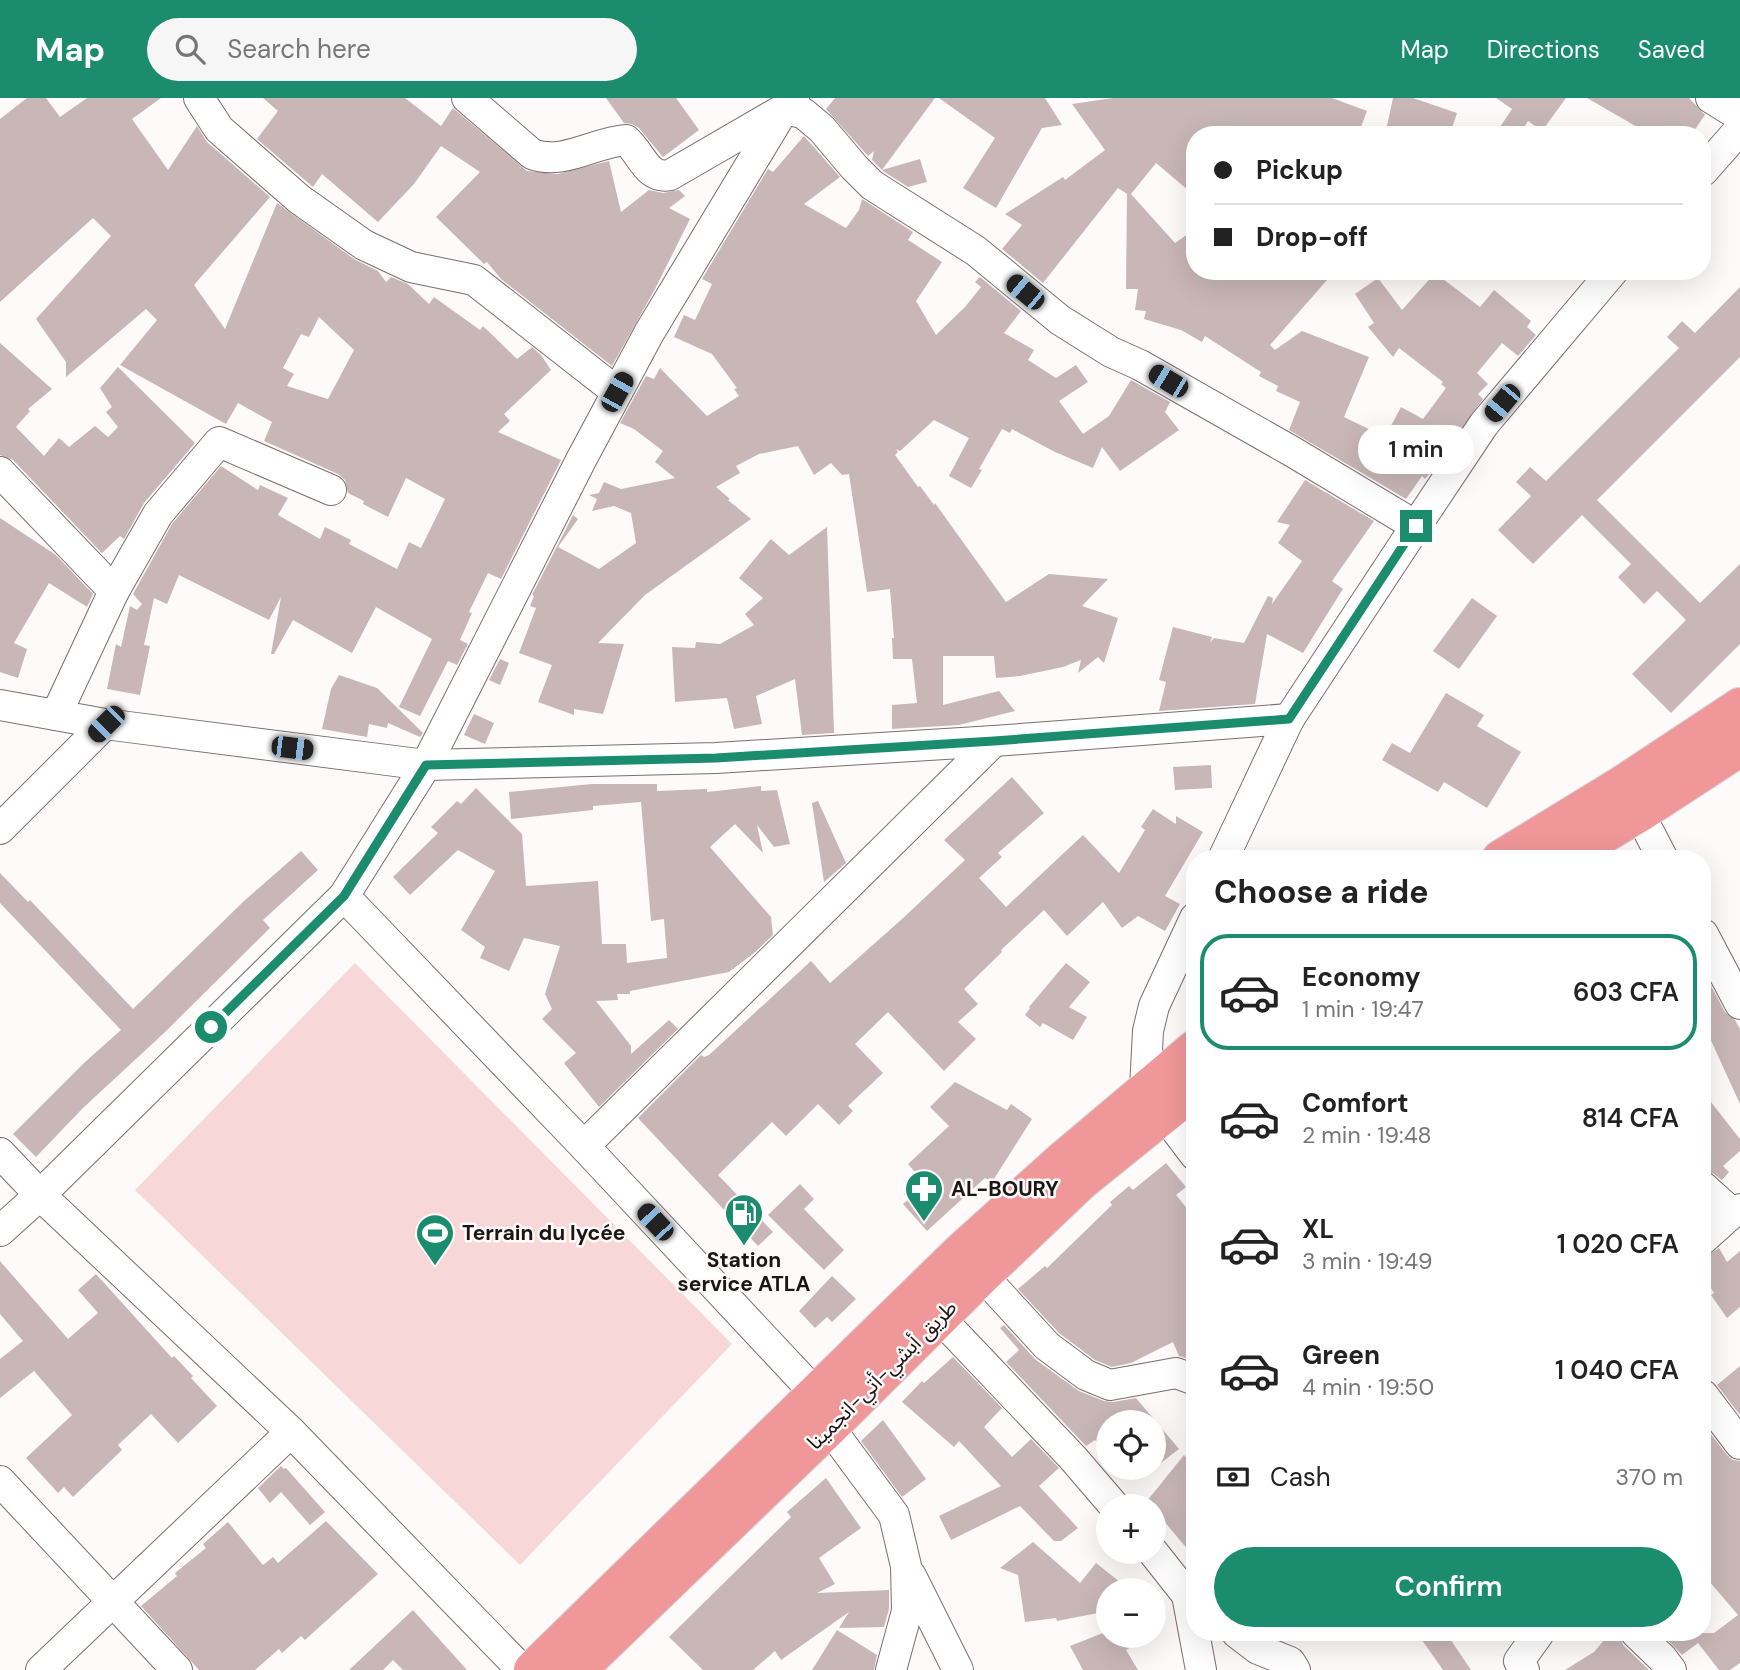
<!DOCTYPE html>
<meta charset="utf-8">
<style>
:root{--surface:#fff;--page:#f6f6f6;--text:#222;--muted:#767676;--line:#e0e0e0;--accent:#1b8c6d}
body{margin:0;font-family:"DM Sans","Noto Sans Arabic",sans-serif;background:var(--page);color:var(--text);height:100vh;display:flex;flex-direction:column;font-size:26px;white-space:nowrap}
*{box-sizing:border-box;margin:0}
p{font-size:23px;color:var(--muted)}
.icon{flex:none;width:38px;height:38px;fill:none;stroke:currentColor;stroke-width:2;stroke-linecap:round;stroke-linejoin:round}
.map{position:relative;flex:1;overflow:hidden}
.side{position:absolute;left:1186px;top:752px;width:525px;height:791px;display:flex;flex-direction:column;background:var(--surface);border-radius:28px;box-shadow:0 7px 28px #0002}
.side>*{flex:none}
.top-card{position:absolute;left:1186px;top:28px;width:525px;height:154px;border-radius:28px;box-shadow:0 7px 28px #0002;display:grid;align-content:center;height:154px;padding:0 28px;background:var(--surface)}
.tools{position:absolute;left:1096px;top:1312px;display:grid;gap:14px}
.tools a{display:grid;place-items:center;width:70px;height:70px;border-radius:50%;background:var(--surface);box-shadow:0 7px 28px #0002;font-size:35px}
.end{position:absolute;width:32px;height:32px;margin:-16px;border:9px solid #1b8c6d;background:#fff;box-shadow:0 0 0 4px #fff}
.from{border-radius:50%}
.bubble{position:absolute;height:49px;border-radius:24px;background:var(--surface);box-shadow:0 7px 28px #0002;font-size:23px;font-weight:600;line-height:49px;text-align:center}
.car{position:absolute;width:21px;height:42px;margin:-21px -10px;border-radius:9px;box-shadow:0 0 5px 2px #0007;background:linear-gradient(#222 24%,#8ab4d8 0 40%,#222 0 76%,#8ab4d8 0 86%,#222 0)}
.top-card b{display:flex;align-items:center;gap:24px;height:66px;font-size:26px}
.top-card b+b{border-top:2px solid var(--line)}
.top-card i{width:18px;height:18px;background:var(--text)}
ul{padding:0;list-style:none}
li{display:flex;align-items:center;gap:21px;height:116px;margin:0 14px 10px;padding:0 14px;border:4px solid transparent;border-radius:28px}
li div{flex:1}
li b{display:block;font-size:26px}
li em{font-style:normal;font-weight:600}
li.on{border-color:var(--accent)}
li>.icon{width:63px;height:63px;stroke-width:1.5}
h2{padding:0 28px;font-size:32px;line-height:84px}
.pay{display:flex;align-items:center;gap:18px;height:77px;padding:0 28px;font-size:26px}
.pay p{margin-inline-start:auto}
.primary-button{display:flex;gap:14px;margin-top:auto;padding:14px 28px}
.primary-button a{flex:1;height:80px;border-radius:42px;background:var(--accent);color:#fff;font-size:28px;font-weight:600;line-height:80px;text-align:center}
header{display:flex;align-items:center;gap:42px;box-sizing:border-box;height:98px;padding:0 35px;background:var(--accent);color:#fff}
header strong{font-size:33px}
nav{display:flex;gap:38px;margin-inline-start:auto;font-size:24px}
.search{width:490px;height:63px;background:var(--page);display:flex;align-items:center;gap:18px;box-sizing:border-box;padding:0 24px;border-radius:38px;color:var(--muted);font-size:26px}
.map>svg:first-child{display:block}
</style>
<header>
<strong>Map</strong>
<div class="search"><svg class="icon" aria-label="search" viewBox="0 0 24 24"><circle cx="10" cy="10" r="6"/><path d="M15 15l6 6"/></svg>Search here</div>
<nav><a>Map</a><a>Directions</a><a>Saved</a></nav>
</header>
<div class="map">
<svg width="1740" height="1572" viewBox="0 0 1740 1572">
<rect width="100%" height="100%" fill="#fefafa"/>
<!-- green -->
<path fill="#f7d7d7" d="M355,865L732,1246L520,1467L135,1092Z"/>
<!-- building -->
<g fill="#c9b7b7" fill-rule="evenodd">
<path d="M27,0H46L60,19L87,0H161L132,21L168,72L197,28L207,44L270,99L194,187L225,231L277,105L354,161L378,173L386,184L391,179L408,186L429,206L434,199L480,232L483,228L517,261L532,249L541,257L551,272L504,316L510,323L498,334L561,362L501,481L488,475L469,514L472,515L460,542L468,546L457,567L448,563L420,618L399,609L432,541L376,509L352,555L293,522L274,556H271L281,499L269,522L179,477L167,506L154,500L144,547L150,548L140,597L107,591L116,546L121,549L130,508L137,512L142,506L133,496L172,426L221,368L258,392L260,387L288,400L278,417L320,441L325,429L351,442L349,446L397,471L409,444L421,450L445,401L406,380L388,419L363,406L364,403L348,395L345,382L338,376L264,343L272,324L238,305L226,326L120,267L157,222L146,211L66,279V264L36,221L111,138L93,120L0,204V21ZM319,219L354,252L328,301L287,288L294,276L283,270L301,236L309,239Z"/>
<path d="M263,0H405L441,28L453,10L527,73L558,76L609,63L621,114L649,92L663,95L679,92L685,98L669,110L690,121L655,191L612,268L501,181L487,164L484,166L436,119L480,74L441,48L414,86L378,124L322,76L313,89L257,41L278,13Z"/>
<path d="M606,0H676L699,32L663,59L639,30L632,26L624,25Z"/>
<path d="M835,0H935L882,72L920,61L927,84L908,89L883,73L872,62L874,53L868,58L826,11Z"/>
<path d="M939,0H1045L1062,27L1042,30L996,110L963,90L995,40Z"/>
<path d="M1113,0H1332L1367,13L1358,37H1195V98L1156,65L1131,96L1175,145L1195,131V173H1223L1233,180L1238,173H1335L1270,247L1275,252L1302,233L1369,259L1344,319L1385,339L1401,309L1423,321L1446,290L1441,286L1443,284L1399,250L1393,259L1368,229L1374,225L1355,196L1378,180L1402,212L1435,175L1480,209L1494,192L1531,223L1527,229L1536,237L1518,258L1502,245L1477,275L1488,286L1478,296L1483,301L1430,375L1425,381L1422,378L1406,401L1289,332L1300,304L1276,293L1278,288L1259,278L1261,274L1205,238L1202,244L1181,232L1144,221L1146,213L1135,212L1138,191H1126L1127,96L1118,90L1043,185L1002,151L1022,127L1005,116L1063,79L1065,82L1105,52L1072,6Z"/>
<path d="M1393,0H1413L1457,15L1450,36L1427,29V37H1385Z"/>
<path d="M1496,0H1566L1542,33L1528,23L1520,37H1512L1500,29L1512,11Z"/>
<path d="M1587,0H1689L1705,17L1691,37H1651Z"/>
<path d="M804,38L840,79L804,106L846,130L859,112L862,101L913,134L908,142L942,164L916,203L936,237L965,209L981,189L975,184L980,179L1021,213L1004,235L1034,252L1028,262L1056,280L1076,267L1088,284L1059,303L1083,336L1109,318L1131,282L1170,304L1165,314L1179,332L1120,373L1102,349L1093,370L1055,354L1012,331L1010,335L1002,331L979,371L982,372L971,390L949,378L969,340L934,322L900,353L896,351L898,354L895,357L918,389L920,388L934,407L935,405L1006,504L1049,476L1108,481L1082,508L1118,520L1104,565L1098,559L1078,575L1081,562L1063,569L1020,578L996,580L994,558H943V607L999,593L1015,613L959,627L892,631V607L917,605L912,561H893L892,540H894L890,491L867,494L849,376L842,377L831,365L814,377L798,348L759,356L736,368L740,375L716,389L730,401L728,402L751,421L645,497L598,545L624,546L603,616L574,611V617L538,604L552,567L519,555L536,510L530,508L534,498L532,497L573,417L578,421L558,449L599,471L636,445L631,415L614,408L592,413L597,401L589,397L599,395L604,384L621,391L675,380L655,364L663,353L634,331L620,325L646,278L654,281L660,270L707,318L739,298L734,291L737,290L712,256L674,239L684,217L695,222L712,186L702,181L768,71L773,74Z"/>
<path d="M1740,189V259L1597,402L1700,505L1740,466V546L1671,615L1632,576L1686,522L1657,493L1644,506L1618,479L1631,466L1582,417L1533,466L1498,432L1531,398L1516,384L1530,369L1546,383L1679,250L1667,239L1682,223L1695,235Z"/>
<path d="M0,245L52,291L28,311L30,313L16,329L44,358L59,340L69,349L95,328L108,339L118,329L106,314L112,309L100,290L118,269L195,345L144,405L124,441L120,438L102,455L13,362L0,357Z"/>
<path d="M1305,382L1374,423L1332,483L1343,491L1324,521L1303,555L1267,536L1255,606L1159,613L1166,584L1159,582L1173,529L1212,539L1210,545L1214,540L1244,545L1268,498L1273,500L1272,506L1302,463L1278,445L1290,427L1277,424Z"/>
<path d="M0,420L56,457L93,496L87,509L49,485L14,545L27,551L18,580L0,574Z"/>
<path d="M827,429L834,635L802,637L795,581L756,598L762,626L734,631L727,600L675,604L672,549L695,550L696,544L720,546L754,527L745,516L763,500L739,480L771,441L789,457Z"/>
<path d="M1472,500L1497,518L1459,571L1433,553Z"/>
<path d="M500,561L509,565L500,587L489,582Z"/>
<path d="M339,577L377,590L423,635L420,639L388,625L387,630L369,626L367,639L322,631L331,591Z"/>
<path d="M1446,595L1484,617L1477,628L1521,654L1487,710L1444,684L1438,694L1382,662L1392,645L1410,655Z"/>
<path d="M474,616L494,625L485,646L464,637Z"/>
<path d="M1211,667L1212,690L1175,692L1173,669Z"/>
<path d="M1012,679L1044,715L998,755L1002,759L979,780L1006,809L1083,737L1119,775L1145,732L1141,729L1153,711L1176,726V718L1203,734L1165,798L1180,806L1165,833L1138,818L1122,830L1103,804L1067,838L1044,812L1001,852L1002,854L964,891L978,906L958,924L976,941L944,973L888,914L855,946L883,975L848,1008L853,1013L839,1027L818,1006L786,1038L772,1024L718,1077L773,1134L758,1148L638,1020L701,957L704,959L709,957L811,863L830,885L902,821L965,762L944,742Z"/>
<path d="M592,686H657V693L707,691V694L761,688V693L777,692L790,746L774,749L757,727L763,755L735,726L710,749L771,819L773,837L754,855L729,874L630,893V896H617L618,902L596,903L631,948V956L669,922L678,931L599,1009L564,965L576,955L542,921L552,911L545,896L560,848L524,840L509,873L480,860L485,849L461,832L495,773L458,752L410,797L393,779L438,735L431,729L457,703L461,706L476,690L522,736L526,788L598,783L602,846H626L627,865L667,860L664,821L651,823L641,704L593,708V712L511,721L509,694Z"/>
<path d="M818,703L846,765L824,784L812,705Z"/>
<path d="M301,753L318,772L263,822L270,830L163,936L83,1010L36,1059L13,1036L85,964L121,932L0,805V775L28,804L30,802L133,911L244,803Z"/>
<path d="M1066,865L1090,884L1069,909L1087,919L1073,942L1043,925L1040,929L1025,917L1030,910L1029,909Z"/>
<path d="M1703,873L1725,914L1735,922L1740,931V1006L1703,925Z"/>
<path d="M955,984L1007,1012L1011,1006L1032,1021L992,1084L985,1080L927,1133L903,1106L909,1101L904,1096L921,1081L908,1066L949,1028L930,1009Z"/>
<path d="M1703,994L1740,1041V1053L1723,1068L1729,1074L1722,1082L1714,1076L1703,1072Z"/>
<path d="M1166,1065L1186,1089L1176,1097L1195,1120V1263L1179,1258L1173,1244L1131,1265L1112,1269L1095,1262L1059,1235L1018,1191L1045,1168L1047,1170L1112,1107L1110,1104L1129,1088L1133,1092Z"/>
<path d="M800,1086L814,1101L804,1111L844,1152L824,1172L768,1117Z"/>
<path d="M1719,1150L1727,1164L1740,1153V1209L1727,1220L1711,1197L1714,1195L1703,1177V1158H1707Z"/>
<path d="M0,1163L68,1241L98,1215L78,1192L96,1176L172,1260L174,1258L193,1278L191,1280L217,1308L178,1345L151,1316L118,1347L122,1352L73,1399L64,1389L58,1395L26,1360L72,1317L34,1273L0,1300V1261L23,1243L0,1216Z"/>
<path d="M832,1178L856,1201L832,1224L827,1219L815,1230L799,1213Z"/>
<path d="M1004,1227L1036,1262L1079,1293L1104,1303L1113,1304L1136,1300L1179,1351L1153,1371V1325H1108V1358L1095,1342L1086,1348L1006,1264L1019,1252L1000,1230Z"/>
<path d="M953,1259L1002,1310L984,1329L1012,1359L1031,1341L1059,1370L1039,1388L1078,1430L1061,1443H1054L1020,1408L951,1442L939,1418L1001,1388L959,1343L954,1349L902,1304L922,1283L924,1285Z"/>
<path d="M1740,1268V1317L1717,1287Z"/>
<path d="M883,1322L926,1381L902,1399L861,1343Z"/>
<path d="M1703,1326L1727,1357L1733,1362L1740,1363V1565L1730,1572H1719L1698,1545L1682,1557L1661,1535H1714L1738,1517L1703,1476Z"/>
<path d="M1184,1357L1195,1370V1460L1147,1403Z"/>
<path d="M281,1368L284,1371L286,1370L325,1414L310,1427L281,1394L270,1405L258,1390Z"/>
<path d="M826,1380L861,1430L819,1460L835,1486L817,1495L889,1492V1511L884,1529L839,1530L849,1514L781,1562L775,1553L753,1572H703L669,1539L791,1419L787,1414Z"/>
<path d="M326,1423L378,1476L305,1542L301,1538L282,1555L279,1551L255,1572H199L141,1508L177,1478L175,1475L206,1450L203,1446L228,1424L263,1467L273,1459L278,1465Z"/>
<path d="M1033,1444L1080,1485L1096,1465L1130,1492L1108,1493V1513L1057,1523L1056,1520L1025,1524L1018,1477L1000,1470Z"/>
<path d="M413,1512L467,1572H403L393,1562L383,1572H349Z"/>
<path d="M837,1532L877,1557L874,1572H812Z"/>
<path d="M1108,1533V1538H1150L1126,1552L1138,1572H1083L1070,1548Z"/>
<path d="M1417,1535H1446L1471,1572H1443Z"/>
<path d="M1610,1535H1619L1623,1547L1649,1572H1565L1594,1554Z"/>
</g>
<g fill="none" stroke-linecap="round" stroke-linejoin="round">
<defs>
<g id="minor">
<path d="M199,0L219,31L299,101L364,147L411,169L474,182L617,294"/>
<path d="M467,0L532,56C563,68 595,44 626,42C642,56 647,82 670,77L784,11L803,15L822,31L854,69L872,87L976,153L1060,222L1111,254L1140,267L1293,354L1416,428"/>
<path d="M1711,0L1740,18"/>
<path d="M1703,73L1740,31"/>
<path d="M0,374L114,493L158,416L219,344L331,392"/>
<path d="M0,607L105,626L426,667L716,660L994,643L1289,621"/>
<path d="M56,617L114,493"/>
<path d="M1639,715L1663,761"/>
<path d="M0,731L105,626"/>
<path d="M1223,761L1289,621L1416,428L1484,326L1613,173"/>
<path d="M344,798L584,1048L815,1295"/>
<path d="M1195,820L1154,908L1148,933L1145,991L1195,1057"/>
<path d="M1703,836L1740,906"/>
<path d="M584,1048L994,643"/>
<path d="M0,1055L40,1097L0,1133"/>
<path d="M1703,1089L1732,1115"/>
<path d="M1703,1141L1732,1115L1740,1111"/>
<path d="M982,1177L1047,1248L1086,1277L1110,1287L1176,1275L1195,1282"/>
<path d="M940,1220L1073,1360L1115,1409"/>
<path d="M1703,1297L1740,1346"/>
<path d="M829,1329L894,1417L906,1468L907,1513L891,1572"/>
<path d="M0,1383L177,1572"/>
<path d="M1153,1454L1187,1497L1195,1503"/>
<path d="M911,1478L958,1572"/>
<path d="M1187,1497L1201,1572"/>
<path d="M1237,1535L1258,1551L1290,1564L1295,1572"/>
<path d="M1636,1535L1662,1560L1671,1572"/>
<path d="M41,1572L291,1334"/>
<path d="M522,1572L291,1334L40,1097L344,798L426,667L581,362L649,235L784,11L794,0"/>
<path d="M1524,1572L1519,1563L1539,1535"/>
</g>
<g id="highway">
<path d="M1501,761L1622,687L1740,609"/>
<path d="M1562,761L1639,715L1740,649"/>
<path d="M533,1572L961,1154L1062,1063L1195,951"/>
<path d="M577,1572L829,1329L982,1177L1081,1083L1195,991"/>
</g>
</defs>
<!-- minor casing -->
<use href="#minor" stroke="#7d6d6d" stroke-width="32"/>
<!-- highway casing -->
<use href="#highway" stroke="#d6d5d5" stroke-width="40"/>
<!-- minor -->
<use href="#minor" stroke="#fff" stroke-width="30"/>
<!-- highway -->
<use href="#highway" stroke="#f09799" stroke-width="38"/>
</g>
<g fill="none" stroke-linecap="round" stroke-linejoin="round">
<!-- route -->
<path stroke="#1b8c6d" stroke-width="9" d="M211,929L344,798L426,667L716,660L994,643L1289,621L1416,428"/>
</g>
<!-- icons -->
<defs>
<symbol id="pharmacy-pin" viewBox="-11 -11 22 30"><path d="M0 17L-7.5 6A9.5 9.5 0 1 1 7.5 6Z" fill="#1b8c6d" stroke="#fefafa"/><path d="M-2-6h4v4h4v4h-4v4h-4v-4h-4v-4h4Z" fill="#fff"/></symbol>
<symbol id="fuel-pin" viewBox="-11 -11 22 30"><path d="M0 17L-7.5 6A9.5 9.5 0 1 1 7.5 6Z" fill="#1b8c6d" stroke="#fefafa"/><path d="M-5.5-6h7V0h2V4h1.3V-2.5L3-4.5l.8-.8L6-3V5H2.5V1h-1V6h-7ZM-4.2-4.7v3.2H.2V-4.7Z" fill="#fff"/></symbol>
<symbol id="stadium-pin" viewBox="-11 -11 22 30"><path d="M0 17L-7.5 6A9.5 9.5 0 1 1 7.5 6Z" fill="#1b8c6d" stroke="#fefafa"/><path d="M0-5a6.5 5 0 1 0 0 10a6.5 5 0 1 0 0-10ZM-3.5-1.8h7v3.6h-7Z" fill="#fff"/></symbol>
</defs>
<g fill-rule="evenodd">
<use href="#pharmacy-pin" x="902" y="1069" width="44" height="60"/>
<use href="#fuel-pin" x="722" y="1093" width="44" height="60"/>
<use href="#stadium-pin" x="413" y="1113" width="44" height="60"/>
</g>
<g text-anchor="middle" stroke-width="5" stroke-linejoin="round" paint-order="stroke">
<!-- poi labels -->
<g font-size="21" font-weight="bold" fill="#1b1515" stroke="#fefafa" text-anchor="start">
<text x="951" y="1098">AL-BOURY</text>
<text x="462" y="1142">Terrain du lycée</text>
<text x="744" y="1169" text-anchor="middle">Station<tspan x="744" dy="24">service ATLA</tspan></text>
</g>
<!-- street labels -->
<g font-size="21" fill="#1b1515" stroke="#fefafa">
<text transform="translate(882 1277) rotate(-45)" y="7">طريق أبشي-أتي-انجمينا</text>
</g>
</g>
</svg>
<div class="tools">
<a><svg class="icon" aria-label="locate" viewBox="0 0 24 24"><circle cx="12" cy="12" r="6"/><path d="M12 2v4M12 18v4M2 12h4M18 12h4"/></svg></a>
<a>+</a>
<a>−</a>
</div>
<i class="end from" style="left:211px;top:929px"></i>
<i class="end" style="left:1416px;top:428px"></i>
<div class="bubble" style="left:1358px;top:327px;width:116px">1 min</div>
<i class="car" style="left:1025px;top:194px;rotate:310deg"></i>
<i class="car" style="left:1168px;top:283px;rotate:301deg"></i>
<i class="car" style="left:617px;top:294px;rotate:29deg"></i>
<i class="car" style="left:1502px;top:305px;rotate:220deg"></i>
<i class="car" style="left:106px;top:626px;rotate:225deg"></i>
<i class="car" style="left:292px;top:650px;rotate:97deg"></i>
<i class="car" style="left:655px;top:1124px;rotate:317deg"></i>
<div class="top-card">
<b><i class="from"></i>Pickup</b>
<b><i></i>Drop-off</b>
</div>
<section class="side">
<h2>Choose a ride</h2>
<ul>
<li class="on"><svg class="icon" aria-label="car" viewBox="0 0 24 24"><path d="M5 17H2v-5l4-1 3-4h7l3 4 3 1v5h-3M9 17h6M6 11h13"/><circle cx="7" cy="17" r="2"/><circle cx="17" cy="17" r="2"/></svg><div><b>Economy</b><p>1 min · 19:47</p></div><em>603 CFA</em></li>
<li><svg class="icon" aria-label="car" viewBox="0 0 24 24"><path d="M5 17H2v-5l4-1 3-4h7l3 4 3 1v5h-3M9 17h6M6 11h13"/><circle cx="7" cy="17" r="2"/><circle cx="17" cy="17" r="2"/></svg><div><b>Comfort</b><p>2 min · 19:48</p></div><em>814 CFA</em></li>
<li><svg class="icon" aria-label="car" viewBox="0 0 24 24"><path d="M5 17H2v-5l4-1 3-4h7l3 4 3 1v5h-3M9 17h6M6 11h13"/><circle cx="7" cy="17" r="2"/><circle cx="17" cy="17" r="2"/></svg><div><b>XL</b><p>3 min · 19:49</p></div><em>1 020 CFA</em></li>
<li><svg class="icon" aria-label="car" viewBox="0 0 24 24"><path d="M5 17H2v-5l4-1 3-4h7l3 4 3 1v5h-3M9 17h6M6 11h13"/><circle cx="7" cy="17" r="2"/><circle cx="17" cy="17" r="2"/></svg><div><b>Green</b><p>4 min · 19:50</p></div><em>1 040 CFA</em></li>
</ul>
<div class="pay"><svg class="icon" aria-label="cash" viewBox="0 0 24 24"><path d="M3 7h18v10H3z"/><circle cx="12" cy="12" r="2"/></svg>Cash<p>370 m</p></div>
<div class="primary-button"><a>Confirm</a></div>
</section>
</div>
